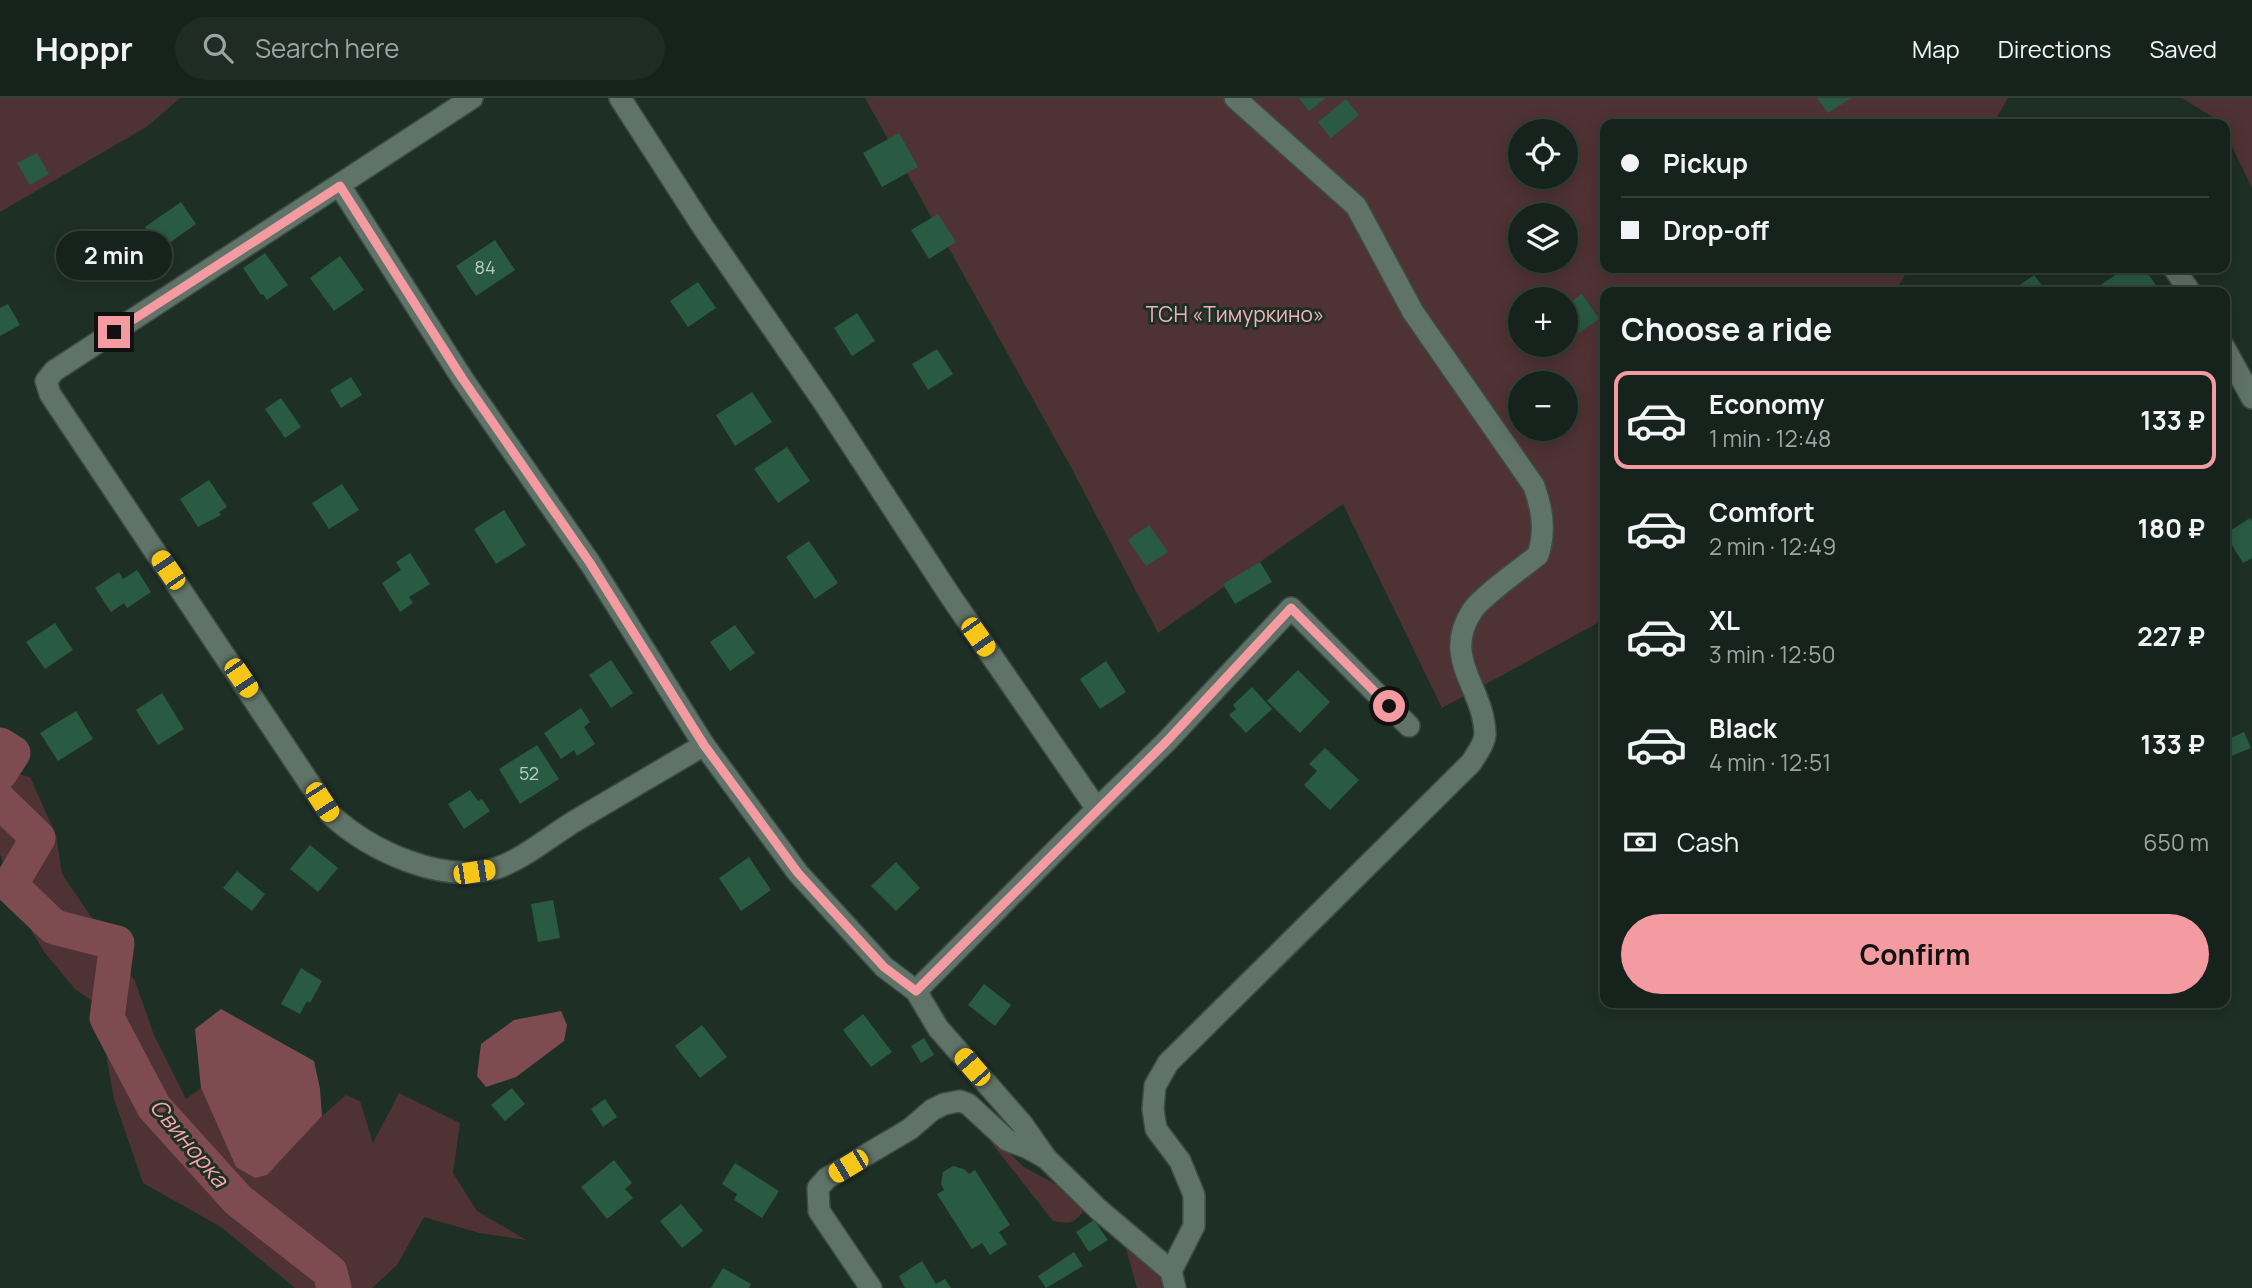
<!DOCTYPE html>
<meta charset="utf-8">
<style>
:root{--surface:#16231c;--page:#1f2b25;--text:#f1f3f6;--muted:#9ea4a3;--line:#35403b;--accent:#f49aa1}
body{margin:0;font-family:Manrope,sans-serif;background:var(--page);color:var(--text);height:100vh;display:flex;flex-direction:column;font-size:26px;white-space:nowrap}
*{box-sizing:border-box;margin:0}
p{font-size:23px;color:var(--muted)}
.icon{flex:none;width:38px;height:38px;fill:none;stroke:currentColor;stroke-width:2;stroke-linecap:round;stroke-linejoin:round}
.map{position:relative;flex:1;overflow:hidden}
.details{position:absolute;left:1600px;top:189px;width:630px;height:721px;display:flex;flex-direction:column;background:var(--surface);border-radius:14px;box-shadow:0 4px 18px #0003,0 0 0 2px var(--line)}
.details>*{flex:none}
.banner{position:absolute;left:1600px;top:21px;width:630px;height:154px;border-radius:14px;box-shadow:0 4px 18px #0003,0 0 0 2px var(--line);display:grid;align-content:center;height:154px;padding:0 21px;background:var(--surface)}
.controls{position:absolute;left:1508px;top:21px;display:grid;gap:14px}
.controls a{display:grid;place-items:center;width:70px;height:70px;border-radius:50%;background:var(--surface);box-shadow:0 4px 18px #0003,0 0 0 2px var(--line);font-size:35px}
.end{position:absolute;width:32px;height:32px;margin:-16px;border:9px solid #f49aa1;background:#111;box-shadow:0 0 0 4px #111}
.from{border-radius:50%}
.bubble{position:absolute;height:49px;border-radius:24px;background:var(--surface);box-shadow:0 4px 18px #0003,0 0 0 2px var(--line);font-size:23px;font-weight:700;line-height:49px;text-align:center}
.car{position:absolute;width:21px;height:42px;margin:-21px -10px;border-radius:9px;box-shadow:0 0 5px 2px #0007;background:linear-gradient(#f5c518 24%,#345 0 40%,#f5c518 0 76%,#345 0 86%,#f5c518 0)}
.banner b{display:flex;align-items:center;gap:24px;height:66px;font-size:26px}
.banner b+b{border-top:2px solid var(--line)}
.banner i{width:18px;height:18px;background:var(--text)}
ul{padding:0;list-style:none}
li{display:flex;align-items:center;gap:21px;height:98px;margin:0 14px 10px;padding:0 7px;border:4px solid transparent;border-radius:14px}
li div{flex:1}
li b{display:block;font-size:26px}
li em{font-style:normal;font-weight:700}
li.current{border-color:var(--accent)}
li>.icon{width:63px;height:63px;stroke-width:1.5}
h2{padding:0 21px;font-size:32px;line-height:84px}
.pay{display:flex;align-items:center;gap:18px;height:77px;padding:0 21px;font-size:26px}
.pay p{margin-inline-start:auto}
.cta{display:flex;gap:14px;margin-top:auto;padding:14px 21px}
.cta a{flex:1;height:80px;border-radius:42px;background:var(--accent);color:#111;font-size:28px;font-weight:700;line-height:80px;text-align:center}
header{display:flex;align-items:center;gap:42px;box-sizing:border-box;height:98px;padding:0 35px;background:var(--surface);border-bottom:2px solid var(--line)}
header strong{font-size:33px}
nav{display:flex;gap:38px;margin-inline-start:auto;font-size:24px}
.search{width:490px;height:63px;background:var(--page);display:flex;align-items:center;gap:18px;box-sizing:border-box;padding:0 24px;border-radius:38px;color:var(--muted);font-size:26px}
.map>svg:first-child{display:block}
</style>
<header>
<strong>Hoppr</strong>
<div class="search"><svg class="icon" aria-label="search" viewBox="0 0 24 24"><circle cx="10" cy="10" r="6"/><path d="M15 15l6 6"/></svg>Search here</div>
<nav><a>Map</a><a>Directions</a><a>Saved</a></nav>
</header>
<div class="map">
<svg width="2252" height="1190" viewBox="0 0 2252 1190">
<rect width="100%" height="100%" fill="#1e2f26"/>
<!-- green -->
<g fill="#4f3234" fill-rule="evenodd">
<path d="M0,0H180L148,28L0,114Z"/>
<path d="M865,0H2008L1993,26H1605V170H1909L1895,194H1605V521L1442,610L1343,406L1158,535L1072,371ZM1521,33H1566V79H1521ZM1521,117H1566V163H1521ZM1521,201H1566V247H1521ZM1521,285H1566V331H1521Z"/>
<path d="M2182,0H2252V90L2224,32V26Z"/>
<path d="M0,671L30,679L56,737L62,776L135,883L154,937L186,1001L201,990L236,1069L267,1077L322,1018L346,997L360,1003L373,1045L399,995L460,1025L453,1075L477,1113L526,1142L479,1135L424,1119L397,1167L372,1190H295L221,1129L143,1085L114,1001L106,956L119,922L75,891L45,855L17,809L0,756Z"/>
<path d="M971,1019L1024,1069L1077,1098L1084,1112C1075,1126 1069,1126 1053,1123Z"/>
<path d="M1125,1147L1139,1149L1170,1190H1137Z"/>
</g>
<!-- water -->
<g fill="#7e4c50">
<path d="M221,911L314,963L320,991L322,1018L267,1077L255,1080L236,1069L201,990L195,931Z"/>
<path d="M561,913L567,927L564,943L516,979L486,989L477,978L481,946L514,922Z"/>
</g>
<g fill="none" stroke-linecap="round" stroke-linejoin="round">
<!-- river -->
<g stroke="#7e4c50" stroke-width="35">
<path d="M0,647L13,655L0,675"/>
<path d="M0,703L38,740L10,787L54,829L117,845L107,920L154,1009L238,1102L330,1174L334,1190"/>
</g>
</g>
<!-- building -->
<g fill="#295b43">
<path d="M1299,0H1326L1309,13Z"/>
<path d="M1817,0H1851L1828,15Z"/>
<path d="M1346,1L1359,17L1331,40L1318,24Z"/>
<path d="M899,35L918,69L882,89L863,55Z"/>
<path d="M37,55L49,76L30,87L17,65Z"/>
<path d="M181,104L196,126L161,151L145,129Z"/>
<path d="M938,116L956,144L929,161L911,132Z"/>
<path d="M495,142L515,172L476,198L456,168Z"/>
<path d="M265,155L288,187L267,202L263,196L261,197L243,170Z"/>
<path d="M340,158L364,192L334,213L310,180Z"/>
<path d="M2126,170H2144L2161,194H2090Z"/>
<path d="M2034,177L2047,194H2010Z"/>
<path d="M698,184L716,210L688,229L670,203Z"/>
<path d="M1582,196L1599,221L1566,244V207Z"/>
<path d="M8,206L20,227L0,238V210Z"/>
<path d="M857,215L875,243L852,258L834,230Z"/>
<path d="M937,251L953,276L928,292L912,266Z"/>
<path d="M351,279L362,297L341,310L330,292Z"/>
<path d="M752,294L772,324L735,348L716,317Z"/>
<path d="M281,300L301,329L285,340L265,311Z"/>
<path d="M787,349L810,383L778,405L754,371Z"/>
<path d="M209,382L227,409L219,414L221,417L198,429L180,401Z"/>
<path d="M342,386L359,412L329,431L312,405Z"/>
<path d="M504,412L526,447L496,466L474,431Z"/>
<path d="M2250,420L2252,423V460L2243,465L2225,436Z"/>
<path d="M1149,427L1168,454L1146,468L1128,442Z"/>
<path d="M809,443L838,485L815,501L786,459Z"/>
<path d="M410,455L430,486L409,499L413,505L400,514L382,485L401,472L396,464Z"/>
<path d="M1260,464L1272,484L1235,506L1223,486Z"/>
<path d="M137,472L151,494L127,510L124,505L111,514L95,490L119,474L123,481Z"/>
<path d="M55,525L73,552L45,571L26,544Z"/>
<path d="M735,527L755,555L730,573L710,544Z"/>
<path d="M611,562L633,595L611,610L589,577Z"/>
<path d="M1106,563L1126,594L1100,611L1080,581Z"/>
<path d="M1298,572L1330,604L1300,635L1267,603Z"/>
<path d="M1252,589L1272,611L1246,635L1229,617L1236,611L1233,607Z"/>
<path d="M162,595L184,631L158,647L136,612Z"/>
<path d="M581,610L590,624L584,629L595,646L577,658L574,652L561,661L544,635Z"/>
<path d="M76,613L93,641L58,663L40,635Z"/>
<path d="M2244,634L2251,650L2224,661V643Z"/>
<path d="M537,647L559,681L520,706L499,671Z"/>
<path d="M1325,650L1359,682L1330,712L1304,687L1317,673L1309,666Z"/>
<path d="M470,692L478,703L482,701L490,713L464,731L448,706Z"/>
<path d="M310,747L338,770L318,794L290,771Z"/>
<path d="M749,759L771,792L741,813L719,780Z"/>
<path d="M896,764L920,790L896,813L871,788Z"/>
<path d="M237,773L265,796L252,813L223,790Z"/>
<path d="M553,802L560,840L538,844L531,806Z"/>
<path d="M301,870L322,883L310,905L307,903L300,916L281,906Z"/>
<path d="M984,886L1011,907L995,928L968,907Z"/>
<path d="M863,916L892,954L871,969L843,932Z"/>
<path d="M702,927L727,959L700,980L675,948Z"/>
<path d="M924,940L934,957L921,965L911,948Z"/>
<path d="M512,990L525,1006L505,1023L491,1007Z"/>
<path d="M605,1001L617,1019L603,1029L591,1011Z"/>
<path d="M614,1062L632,1085L625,1091L633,1100L607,1121L581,1089Z"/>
<path d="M735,1065L779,1093L762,1120L734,1102L737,1096L722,1086Z"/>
<path d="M953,1068L964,1071L969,1076L975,1072L1010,1127L999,1134L1007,1146L990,1157L982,1145L972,1151L937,1096L944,1092L941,1086L943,1074Z"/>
<path d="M681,1106L703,1133L682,1150L660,1123Z"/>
<path d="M1094,1122L1108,1142L1089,1154L1076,1134Z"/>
<path d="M1074,1154L1083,1168L1046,1190L1038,1178Z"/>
<path d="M922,1163L936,1186L945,1181L951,1190H905L899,1178Z"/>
<path d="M723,1170L751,1186L749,1190H711Z"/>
</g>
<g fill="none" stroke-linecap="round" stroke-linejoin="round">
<defs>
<g id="street">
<path d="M472,0L54,273L46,283L50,296L330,716C369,752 442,787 497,770C525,760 549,739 575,723C618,698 661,672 704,647"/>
<path d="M620,0L703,129L825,306L949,496L1097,711"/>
<path d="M340,88L462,280L590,465L704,647L798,775L884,869L916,893L938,930L1023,1027L1046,1060"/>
<path d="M2174,170L2190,194"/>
<path d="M2224,249L2252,300"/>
<path d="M916,893L1097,711L1167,643L1291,510L1409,628"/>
<path d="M1171,1173L1194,1128V1097L1180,1063L1156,1031L1153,1011L1155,988L1168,965L1471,665C1476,657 1485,645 1485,636C1484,589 1441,561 1472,513C1482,498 1522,470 1538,457C1546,433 1542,411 1534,388L1413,214L1356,108L1235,0"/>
<path d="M871,1190L819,1113L818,1090L827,1080L910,1031L932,1012L944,1006L960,1003L968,1006L1007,1042L1028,1050L1046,1060L1098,1111L1171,1173L1175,1190"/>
</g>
</defs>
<!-- street casing -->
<use href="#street" stroke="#3d4b44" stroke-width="24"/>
<!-- street -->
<use href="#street" stroke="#607368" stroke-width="21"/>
</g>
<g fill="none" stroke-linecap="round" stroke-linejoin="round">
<!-- route -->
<path stroke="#f49aa1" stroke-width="9" d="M114,234L340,88L462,280L590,465L704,647L798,775L884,869L916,893L1167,643L1291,510L1389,608"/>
</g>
<g text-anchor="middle" stroke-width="6" stroke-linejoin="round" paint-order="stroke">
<!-- number labels -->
<g font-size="18" fill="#b8ccc1">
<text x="485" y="176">84</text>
<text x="529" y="682">52</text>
</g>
<!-- park labels -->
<g font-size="21" fill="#f6b3b7" stroke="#1e2f26">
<text x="1235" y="224">ТСН «Тимуркино»</text>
</g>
<!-- water labels -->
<g font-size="23" font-style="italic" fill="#f7a4aa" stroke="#1e2f26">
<text transform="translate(189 1045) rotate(50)" y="8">Свинорка</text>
</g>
</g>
</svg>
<div class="controls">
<a><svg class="icon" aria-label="locate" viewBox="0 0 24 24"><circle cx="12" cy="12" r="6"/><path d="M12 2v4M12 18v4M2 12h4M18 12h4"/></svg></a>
<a><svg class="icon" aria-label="layers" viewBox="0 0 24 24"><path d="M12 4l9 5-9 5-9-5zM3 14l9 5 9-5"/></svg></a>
<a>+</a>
<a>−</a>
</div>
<i class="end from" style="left:1389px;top:608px"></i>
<i class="end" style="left:114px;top:234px"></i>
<div class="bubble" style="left:56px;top:133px;width:116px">2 min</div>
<i class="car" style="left:168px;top:472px;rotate:326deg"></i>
<i class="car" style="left:978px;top:539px;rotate:145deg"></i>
<i class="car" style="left:241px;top:580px;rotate:146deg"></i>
<i class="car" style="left:322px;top:704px;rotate:147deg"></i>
<i class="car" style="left:474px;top:774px;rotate:81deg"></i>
<i class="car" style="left:972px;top:969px;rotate:319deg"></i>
<i class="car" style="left:848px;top:1068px;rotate:239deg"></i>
<div class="banner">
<b><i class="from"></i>Pickup</b>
<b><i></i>Drop-off</b>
</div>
<section class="details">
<h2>Choose a ride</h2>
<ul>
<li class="current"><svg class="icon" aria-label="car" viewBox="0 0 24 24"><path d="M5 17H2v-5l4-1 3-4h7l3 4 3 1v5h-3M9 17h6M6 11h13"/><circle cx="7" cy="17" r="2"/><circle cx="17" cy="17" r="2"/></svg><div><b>Economy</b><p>1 min · 12:48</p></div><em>133 ₽</em></li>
<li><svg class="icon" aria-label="car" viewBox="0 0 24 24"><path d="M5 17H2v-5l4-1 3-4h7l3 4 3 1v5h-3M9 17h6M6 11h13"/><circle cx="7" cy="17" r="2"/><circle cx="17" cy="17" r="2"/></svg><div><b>Comfort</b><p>2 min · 12:49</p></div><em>180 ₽</em></li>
<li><svg class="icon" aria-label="car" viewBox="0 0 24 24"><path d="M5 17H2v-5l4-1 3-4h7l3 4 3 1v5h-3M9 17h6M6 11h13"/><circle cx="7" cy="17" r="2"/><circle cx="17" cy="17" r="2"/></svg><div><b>XL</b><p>3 min · 12:50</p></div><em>227 ₽</em></li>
<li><svg class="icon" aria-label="car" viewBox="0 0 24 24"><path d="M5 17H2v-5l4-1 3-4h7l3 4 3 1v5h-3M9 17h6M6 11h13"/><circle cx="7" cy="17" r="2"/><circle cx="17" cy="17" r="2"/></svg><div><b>Black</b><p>4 min · 12:51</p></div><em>133 ₽</em></li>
</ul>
<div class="pay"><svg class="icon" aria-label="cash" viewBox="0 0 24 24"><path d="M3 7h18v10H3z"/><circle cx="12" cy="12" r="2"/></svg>Cash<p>650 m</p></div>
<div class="cta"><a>Confirm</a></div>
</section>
</div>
